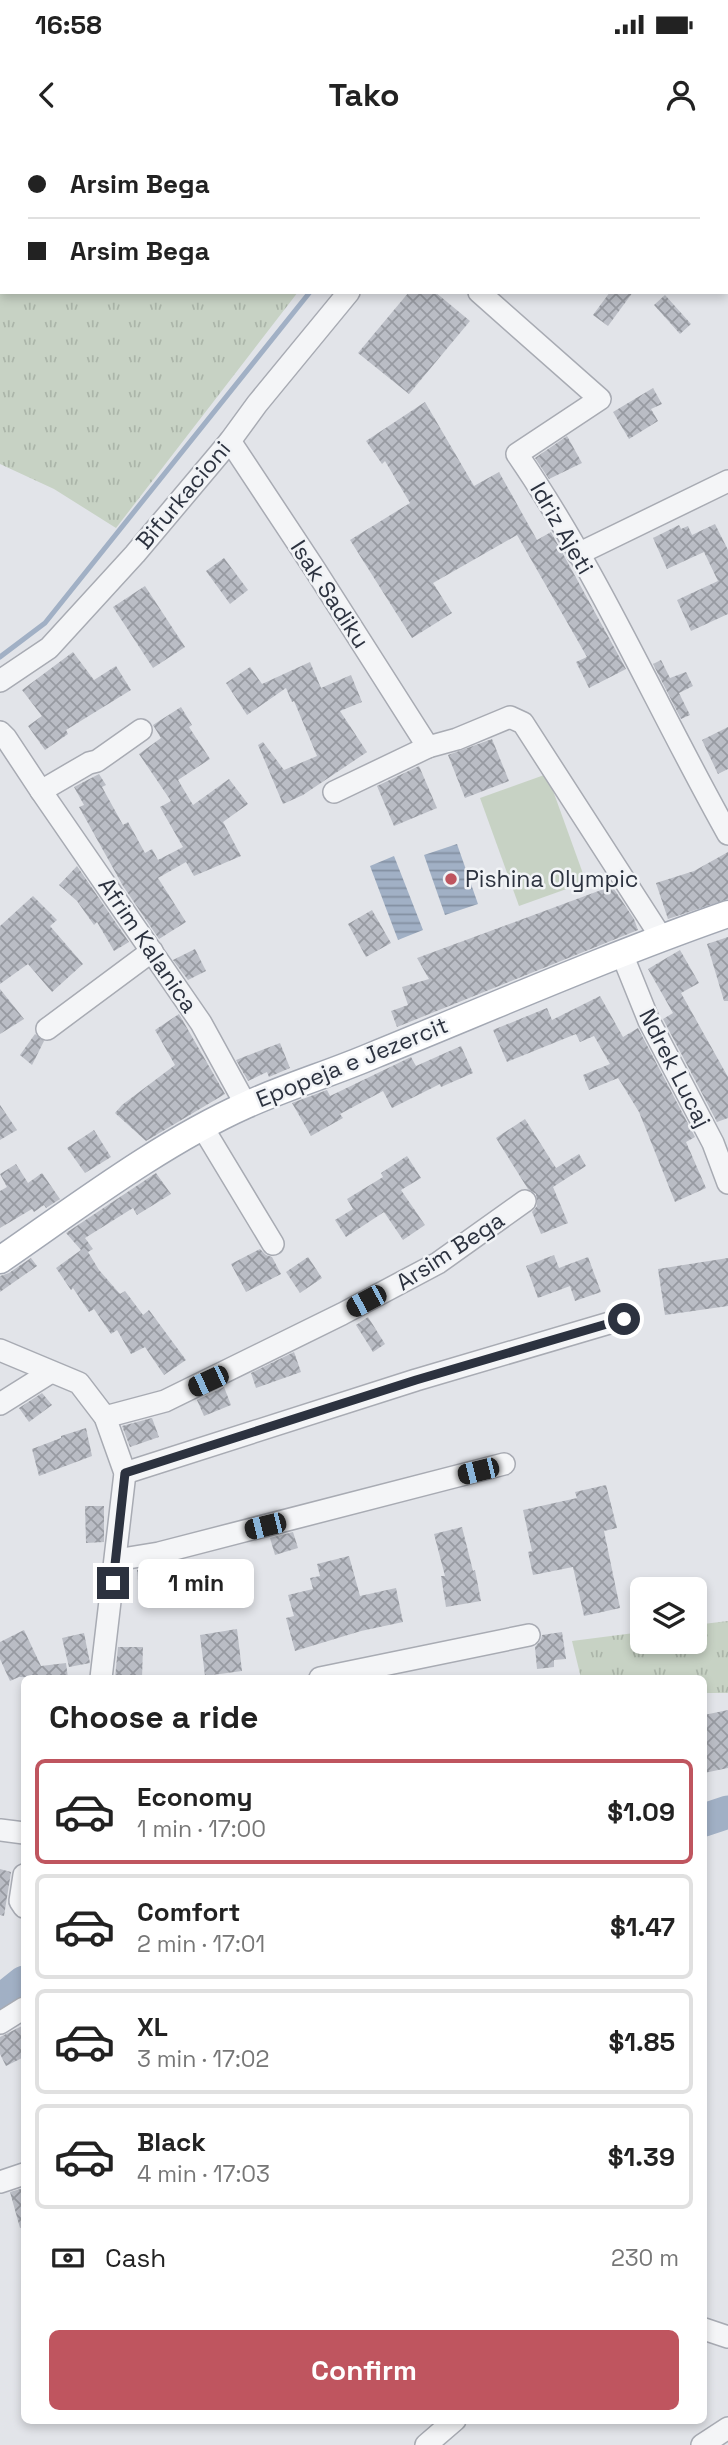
<!DOCTYPE html>
<meta charset="utf-8">
<style>
:root{--surface:#fff;--page:#f2f2f2;--text:#222;--muted:#767676;--line:#e0e0e0;--accent:#bf555f}
body{margin:0;font-family:"Space Grotesk",sans-serif;background:var(--page);color:var(--text);height:100vh;display:flex;flex-direction:column;font-size:26px;white-space:nowrap}
*{box-sizing:border-box;margin:0}
p{font-size:23px;color:var(--muted)}
.icon{flex:none;width:38px;height:38px;fill:none;stroke:currentColor;stroke-width:2;stroke-linecap:round;stroke-linejoin:round}
.map{position:relative;flex:1;overflow:hidden}
.sheet{position:absolute;left:21px;top:1535px;width:686px;height:749px;display:flex;flex-direction:column;background:var(--surface);border-radius:10px;box-shadow:0 4px 10px #0003}
.sheet>*{flex:none}
.hud{position:absolute;left:0px;top:0px;width:728px;height:154px;box-shadow:0 4px 10px #0003;display:grid;align-content:center;height:154px;padding:0 28px;background:var(--surface)}
.fabs{position:absolute;left:630px;top:1437px;display:grid;gap:14px}
.fabs a{display:grid;place-items:center;width:77px;height:77px;border-radius:10px;background:var(--surface);box-shadow:0 4px 10px #0003;font-size:35px}
.end{position:absolute;width:32px;height:32px;margin:-16px;border:9px solid #2c323f;background:#fff;box-shadow:0 0 0 4px #fff}
.from{border-radius:50%}
.bubble{position:absolute;height:49px;border-radius:10px;background:var(--surface);box-shadow:0 4px 10px #0003;font-size:23px;font-weight:600;line-height:49px;text-align:center}
.car{position:absolute;width:21px;height:42px;margin:-21px -10px;border-radius:9px;box-shadow:0 0 5px 2px #0007;background:linear-gradient(#222 24%,#8ab4d8 0 40%,#222 0 76%,#8ab4d8 0 86%,#222 0)}
.hud b{display:flex;align-items:center;gap:24px;height:66px;font-size:26px}
.hud b+b{border-top:2px solid var(--line)}
.hud i{width:18px;height:18px;background:var(--text)}
ul{padding:0;list-style:none}
li{display:flex;align-items:center;gap:21px;height:105px;margin:0 14px 10px;padding:0 14px;border:4px solid var(--line);border-radius:10px}
li div{flex:1}
li b{display:block;font-size:26px}
li em{font-style:normal;font-weight:600}
li.on{border-color:var(--accent)}
li>.icon{width:63px;height:63px;stroke-width:1.5}
h2{padding:0 28px;font-size:32px;line-height:84px}
.pay{display:flex;align-items:center;gap:18px;height:77px;padding:0 28px;font-size:26px}
.pay p{margin-inline-start:auto}
.action{display:flex;gap:14px;margin-top:auto;padding:14px 28px}
.action a{flex:1;height:80px;border-radius:10px;background:var(--accent);color:#fff;font-size:28px;font-weight:600;line-height:80px;text-align:center}
.status{display:flex;justify-content:space-between;align-items:center;height:49px;padding:0 35px;background:var(--surface);direction:ltr}
.status svg{height:19px;fill:currentColor}
header{display:flex;justify-content:space-between;align-items:center;height:91px;padding:0 28px;background:var(--surface);font-size:32px;font-weight:600}
.map>svg:first-child{display:block}
</style>
<div class="status"><b>16:58</b><svg viewBox="0 0 49 12"><path d="M0 12V9h3v3zM5 12V6h3v6zM10 12V3h3v9zM15 12V0h3v12zM26 1h20v11H26zM47 4h2v5h-2z"/></svg></div>
<header><svg class="icon" aria-label="back" viewBox="0 0 24 24"><path d="M15 5l-7 7 7 7"/></svg>Tako<svg class="icon" aria-label="person" viewBox="0 0 24 24"><circle cx="12" cy="8" r="4"/><path d="M4 21q1-7 8-7t8 7"/></svg></header>
<div class="map">
<svg width="728" height="2305" viewBox="0 0 728 2305">
<defs>
<pattern id="grass-tufts" width="24" height="20" patternUnits="userSpaceOnUse" patternTransform="scale(1.75)"><rect width="24" height="20" fill="#c7d2c4"/><path d="M3 7l-1-3M5 7V3M7 7l1-3M15 17l-1-3M17 17v-4M19 17l1-3" fill="none" stroke="#abb5a9"/></pattern>
<pattern id="water-rules" width="6" height="5" patternUnits="userSpaceOnUse" patternTransform="scale(1.75)"><rect width="6" height="5" fill="#a1b0c5"/><path d="M0 2.5h6" fill="none" stroke="#8390a1"/></pattern>
<pattern id="building-cross-hatch" width="8" height="8" patternUnits="userSpaceOnUse" patternTransform="scale(1.75)"><rect width="8" height="8" fill="#babdc5"/><path d="M0 0l8 8M0 8l8-8" fill="none" stroke="#979aa1"/></pattern>
</defs>
<rect width="100%" height="100%" fill="#e2e4e9"/>
<!-- grass -->
<g fill="url(#grass-tufts)">
<path d="M0,0H429L2,2V152H298L116,388L54,349L0,324Z"/>
<path d="M728,1481V1553H704V1538H581L572,1501L642,1492V1502H695V1485Z"/>
</g>
<!-- pitch -->
<path fill="#c7d2c4" d="M547,634L586,742L519,766L480,658Z"/>
<!-- water -->
<g fill="url(#water-rules)">
<path d="M457,704L478,764L445,775L424,715Z"/>
<path d="M394,716L423,790L398,800L370,726Z"/>
</g>
<g fill="none" stroke-linecap="round" stroke-linejoin="round">
<!-- stream -->
<g stroke="#a1b0c5" stroke-width="5">
<path d="M443,2L444,0"/>
<path d="M0,517L45,483L310,152"/>
</g>
<!-- river -->
<g stroke="#a1b0c5" stroke-width="33">
<path d="M704,1680L728,1672"/>
<path d="M0,1861L24,1842"/>
</g>
</g>
<!-- building -->
<g fill="url(#building-cross-hatch)">
<path d="M409,152H435L470,181L409,254L358,213Z"/>
<path d="M610,152H633L608,186L593,175Z"/>
<path d="M665,155L691,184L680,194L654,165Z"/>
<path d="M653,248L662,264L651,269L658,281L629,299L613,272Z"/>
<path d="M425,262L474,346L499,332L537,400L551,392L626,529L589,548L576,522L587,517L517,395L433,443L452,473L412,498L350,400L410,363L385,321L382,324L366,301Z"/>
<path d="M567,296L582,323L549,339L535,318Z"/>
<path d="M715,384L728,410V474L691,491L677,460L718,441L704,412L667,429L653,398L679,385L681,389L688,386L692,395Z"/>
<path d="M224,418L248,450L230,464L206,431Z"/>
<path d="M145,446L185,507L153,528L113,467Z"/>
<path d="M73,512L94,540L116,526L131,550L66,590L68,594L45,610L28,586L42,576L22,550Z"/>
<path d="M661,520L670,538L686,532L693,546L679,553L690,575L681,579L653,524Z"/>
<path d="M310,522L321,548L351,535L362,562L340,571L367,612L303,655L283,664L258,605L263,602L284,630L317,616L294,561L292,562L286,548L247,575L226,543L250,527L262,544Z"/>
<path d="M181,567L192,585L189,587L210,619L178,640L193,665L229,639L248,664L223,682L241,716L194,736L186,722L158,738L186,782L159,799L123,746L79,667L84,665L74,647L99,634L106,645L102,647L123,685L128,682L145,713L152,709L158,720L183,707L160,667L171,661L139,614L161,598L153,585Z"/>
<path d="M728,587V629L718,634L702,600Z"/>
<path d="M492,599L509,641L465,658L448,615Z"/>
<path d="M419,626L437,668L394,686L377,646Z"/>
<path d="M728,712V759L668,779L656,743L694,731Z"/>
<path d="M77,726L129,802L114,811L97,782L94,785L77,761L59,745Z"/>
<path d="M612,746L634,779L638,790L397,887L391,871L408,865L402,847L429,839L417,818Z"/>
<path d="M33,756L57,780L50,786L83,824L52,852L28,824L0,844V786Z"/>
<path d="M372,770L391,803L366,817L348,784Z"/>
<path d="M728,797V861H724L707,804Z"/>
<path d="M195,809L206,831L188,840L173,820Z"/>
<path d="M680,810L699,843L681,853L728,937V978L717,982L663,879L673,873L648,829Z"/>
<path d="M0,849L24,879L0,894Z"/>
<path d="M600,856L623,897L638,888L695,997L686,1002L706,1048L675,1062L639,972L620,941L618,938L589,950L583,935L610,924L594,896L580,902L576,894L507,922L493,890L547,868L552,880Z"/>
<path d="M179,874L225,954L146,1001L115,973L122,965L175,925L155,890Z"/>
<path d="M35,894L44,901L32,925L20,915Z"/>
<path d="M280,903L290,928L269,937L267,932L248,941L236,920Z"/>
<path d="M461,906L473,933L441,947L440,944L392,968L383,951L340,974L343,978L311,996L292,963L327,950L330,956L411,917L416,926Z"/>
<path d="M0,965L17,990L0,1000Z"/>
<path d="M525,979L556,1028L579,1014L586,1026L553,1047L568,1083L541,1094L532,1072L537,1066L536,1054L528,1049L496,998Z"/>
<path d="M94,990L111,1017L85,1033L67,1008Z"/>
<path d="M407,1016L421,1038L401,1050L425,1085L403,1100L384,1072L346,1097L335,1080L353,1069L347,1059L383,1037L381,1033Z"/>
<path d="M16,1024L28,1043L42,1033L60,1059L46,1068L44,1065L34,1072L32,1069L0,1088V1051L7,1047L0,1034Z"/>
<path d="M156,1033L171,1054L137,1075L133,1068L85,1098L93,1109L88,1112L99,1130L120,1154L125,1151L143,1175L149,1170L186,1220L164,1235L145,1207L131,1214L117,1190L111,1194L94,1169L89,1172L73,1148L71,1150L56,1128L81,1110L66,1093Z"/>
<path d="M260,1109L266,1115L272,1117L281,1134L246,1152L231,1124Z"/>
<path d="M554,1115L559,1128L588,1117L601,1152L575,1161L570,1146L538,1158L526,1126Z"/>
<path d="M308,1117L322,1138L300,1153L286,1132Z"/>
<path d="M31,1118L37,1126L0,1152V1136L9,1133Z"/>
<path d="M728,1118V1166L665,1175L658,1129Z"/>
<path d="M368,1177L385,1204L373,1212L356,1185Z"/>
<path d="M294,1212L301,1232L256,1248L251,1233Z"/>
<path d="M224,1247L231,1265L204,1276L197,1260Z"/>
<path d="M42,1253L52,1265L29,1282L19,1268Z"/>
<path d="M152,1278L159,1297L130,1307L122,1286Z"/>
<path d="M86,1288L92,1316L39,1336L32,1309L61,1298V1296Z"/>
<path d="M606,1345L617,1388L604,1391L620,1468L584,1476L573,1427L533,1435L528,1412L532,1411L523,1370L577,1358L575,1352Z"/>
<path d="M85,1366H104V1402L86,1403Z"/>
<path d="M462,1387L473,1431L475,1430L481,1461L446,1467L441,1436H445L434,1394Z"/>
<path d="M293,1392L298,1408L275,1415L270,1398Z"/>
<path d="M349,1416L360,1456L396,1448L403,1482L361,1491L295,1511L286,1478L294,1476L288,1455L313,1449L310,1438L320,1436L317,1424Z"/>
<path d="M177,1422L180,1458L140,1463L137,1430Z"/>
<path d="M237,1489L242,1531L205,1536L200,1495Z"/>
<path d="M24,1490L41,1526L66,1523L68,1538L19,1537L10,1541L0,1519V1502Z"/>
<path d="M562,1492L566,1519L554,1520V1527L537,1529L535,1507L541,1500L542,1495Z"/>
<path d="M84,1493L90,1523L69,1527L62,1498Z"/>
<path d="M118,1507H143L142,1538H115Z"/>
<path d="M728,1570V1628L704,1633V1575Z"/>
<path d="M0,1729L11,1732L4,1776L0,1775Z"/>
<path d="M24,1885V1917L6,1926L0,1914V1897Z"/>
<path d="M24,2048V2087L20,2088L10,2052Z"/>
</g>
<g fill="none" stroke-linecap="round" stroke-linejoin="round">
<defs>
<g id="minor">
<path d="M480,2L481,0"/>
<path d="M479,152L600,259L517,314C599,433 657,568 728,694"/>
<path d="M230,301L314,428L428,607L457,599L510,577L523,583L661,797"/>
<path d="M578,414L728,341"/>
<path d="M0,541L49,508L135,414L230,301L257,264L349,152"/>
<path d="M0,592L6,598L41,651L201,883L246,965"/>
<path d="M41,651L89,623L97,621L141,590"/>
<path d="M334,652L428,607"/>
<path d="M622,814L649,881L713,1003L728,1043"/>
<path d="M47,889L152,811"/>
<path d="M203,988L273,1104"/>
<path d="M0,1210L79,1243L105,1277L125,1333L101,1538"/>
<path d="M0,1264L51,1232"/>
<path d="M105,1277L165,1261L342,1174L438,1123L525,1061"/>
<path d="M125,1333L416,1240L623,1179"/>
<path d="M116,1420L159,1413L504,1324"/>
<path d="M320,1538L529,1495"/>
<path d="M0,1690L24,1693"/>
<path d="M24,1735L20,1761L24,1767"/>
<path d="M0,1883L24,1868"/>
<path d="M0,2042L24,2034"/>
<path d="M704,2189L728,2197"/>
<path d="M426,2305L455,2280"/>
<path d="M702,2305L728,2288"/>
</g>
<path id="major" d="M0,1120C77,1067 161,1003 246,965C288,946 332,933 374,915C492,867 608,816 728,774"/>
</defs>
<!-- minor casing -->
<use href="#minor" stroke="#a8abb3" stroke-width="24"/>
<!-- major casing -->
<use href="#major" stroke="#a3a8b3" stroke-width="29"/>
<!-- minor -->
<use href="#minor" stroke="#f4f5f7" stroke-width="21"/>
<!-- major -->
<use href="#major" stroke="#fff" stroke-width="26"/>
</g>
<g fill="none" stroke-linecap="round" stroke-linejoin="round">
<!-- route -->
<path stroke="#2c323f" stroke-width="9" d="M113,1443L125,1333L416,1240L624,1179"/>
</g>
<!-- markers -->
<circle fill="#bf555f" stroke="#f1f3f6" stroke-width="2.5" cx="451" cy="739" r="7"/>
<g text-anchor="middle" stroke-width="5" stroke-linejoin="round" paint-order="stroke">
<!-- street labels -->
<g font-size="23" fill="#2c323f" stroke="#f1f3f6">
<text transform="translate(183 355) rotate(-50)" y="8">Bifurkacioni</text>
<text transform="translate(562 388) rotate(60)" y="8">Idriz Ajeti</text>
<text transform="translate(330 454) rotate(57)" y="8">Isak Sadiku</text>
<text transform="translate(148 805) rotate(56)" y="8">Afrim Kalanica</text>
<text transform="translate(352 922) rotate(-22)" y="8">Epopeja e Jezercit</text>
<text transform="translate(675 928) rotate(63)" y="8">Ndrek Lucaj</text>
<text transform="translate(450 1111) rotate(-33)" y="8">Arsim Bega</text>
</g>
<!-- poi labels -->
<g font-size="23" fill="#2c323f" stroke="#f1f3f6" text-anchor="start">
<text x="465" y="747">Pishina Olympic</text>
</g>
</g>
</svg>
<div class="fabs">
<a><svg class="icon" aria-label="layers" viewBox="0 0 24 24"><path d="M12 4l9 5-9 5-9-5zM3 14l9 5 9-5"/></svg></a>
</div>
<i class="end from" style="left:624px;top:1179px"></i>
<i class="end" style="left:113px;top:1443px"></i>
<div class="bubble" style="left:138px;top:1419px;width:116px">1 min</div>
<i class="car" style="left:366px;top:1161px;rotate:242deg"></i>
<i class="car" style="left:208px;top:1241px;rotate:245deg"></i>
<i class="car" style="left:478px;top:1331px;rotate:256deg"></i>
<i class="car" style="left:265px;top:1386px;rotate:256deg"></i>
<div class="hud">
<b><i class="from"></i>Arsim Bega</b>
<b><i></i>Arsim Bega</b>
</div>
<section class="sheet">
<h2>Choose a ride</h2>
<ul>
<li class="on"><svg class="icon" aria-label="car" viewBox="0 0 24 24"><path d="M5 17H2v-5l4-1 3-4h7l3 4 3 1v5h-3M9 17h6M6 11h13"/><circle cx="7" cy="17" r="2"/><circle cx="17" cy="17" r="2"/></svg><div><b>Economy</b><p>1 min · 17:00</p></div><em>$1.09</em></li>
<li><svg class="icon" aria-label="car" viewBox="0 0 24 24"><path d="M5 17H2v-5l4-1 3-4h7l3 4 3 1v5h-3M9 17h6M6 11h13"/><circle cx="7" cy="17" r="2"/><circle cx="17" cy="17" r="2"/></svg><div><b>Comfort</b><p>2 min · 17:01</p></div><em>$1.47</em></li>
<li><svg class="icon" aria-label="car" viewBox="0 0 24 24"><path d="M5 17H2v-5l4-1 3-4h7l3 4 3 1v5h-3M9 17h6M6 11h13"/><circle cx="7" cy="17" r="2"/><circle cx="17" cy="17" r="2"/></svg><div><b>XL</b><p>3 min · 17:02</p></div><em>$1.85</em></li>
<li><svg class="icon" aria-label="car" viewBox="0 0 24 24"><path d="M5 17H2v-5l4-1 3-4h7l3 4 3 1v5h-3M9 17h6M6 11h13"/><circle cx="7" cy="17" r="2"/><circle cx="17" cy="17" r="2"/></svg><div><b>Black</b><p>4 min · 17:03</p></div><em>$1.39</em></li>
</ul>
<div class="pay"><svg class="icon" aria-label="cash" viewBox="0 0 24 24"><path d="M3 7h18v10H3z"/><circle cx="12" cy="12" r="2"/></svg>Cash<p>230 m</p></div>
<div class="action"><a>Confirm</a></div>
</section>
</div>
